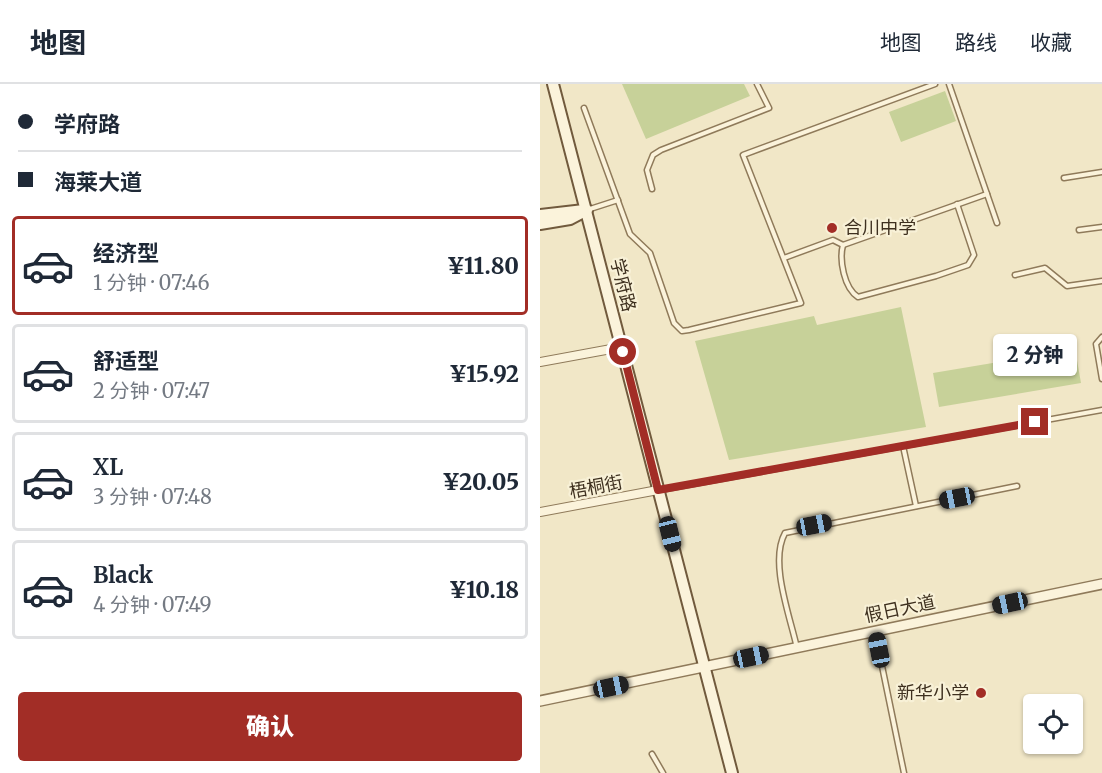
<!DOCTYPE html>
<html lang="zh">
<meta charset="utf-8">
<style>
:root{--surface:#fff;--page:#f6f6f7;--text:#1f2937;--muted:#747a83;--line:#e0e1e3;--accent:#a22d26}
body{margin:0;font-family:Merriweather,"Noto Sans SC",serif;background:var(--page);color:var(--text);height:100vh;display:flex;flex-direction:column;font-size:22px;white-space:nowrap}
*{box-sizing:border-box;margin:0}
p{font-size:20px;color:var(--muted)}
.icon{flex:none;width:33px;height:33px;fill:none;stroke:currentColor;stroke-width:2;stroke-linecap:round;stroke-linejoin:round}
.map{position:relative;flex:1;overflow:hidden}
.sheet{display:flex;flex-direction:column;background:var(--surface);width:540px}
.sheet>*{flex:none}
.top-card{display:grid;align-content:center;height:132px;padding:0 18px;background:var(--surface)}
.fabs{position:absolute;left:483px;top:610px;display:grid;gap:12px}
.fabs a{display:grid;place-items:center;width:60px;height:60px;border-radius:6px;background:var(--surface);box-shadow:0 2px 4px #0004;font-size:30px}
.end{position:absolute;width:27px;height:27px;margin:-14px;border:8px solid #a22d26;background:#fff;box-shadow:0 0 0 3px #fff}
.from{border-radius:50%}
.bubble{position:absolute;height:42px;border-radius:6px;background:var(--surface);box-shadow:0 2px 4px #0004;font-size:20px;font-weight:800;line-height:42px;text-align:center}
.car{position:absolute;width:18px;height:36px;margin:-18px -9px;border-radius:8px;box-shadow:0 0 4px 2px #0007;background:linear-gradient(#222 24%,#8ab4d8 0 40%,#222 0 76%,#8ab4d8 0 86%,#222 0)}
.top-card b{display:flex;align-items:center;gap:21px;height:57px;font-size:22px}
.top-card b+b{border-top:2px solid var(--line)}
.top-card i{width:15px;height:15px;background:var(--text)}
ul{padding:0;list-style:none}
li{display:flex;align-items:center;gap:18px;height:99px;margin:0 12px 9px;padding:0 6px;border:3px solid var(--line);border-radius:6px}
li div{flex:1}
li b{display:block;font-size:22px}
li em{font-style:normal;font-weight:800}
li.on{border-color:var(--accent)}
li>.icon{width:54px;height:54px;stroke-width:1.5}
.action{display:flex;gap:12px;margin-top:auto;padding:12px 18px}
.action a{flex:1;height:69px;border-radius:6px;background:var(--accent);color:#fff;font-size:24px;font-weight:800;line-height:69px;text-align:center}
header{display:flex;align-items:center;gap:36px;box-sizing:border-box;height:84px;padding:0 30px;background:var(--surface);border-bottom:2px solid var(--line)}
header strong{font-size:28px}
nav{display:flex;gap:33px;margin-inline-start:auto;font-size:21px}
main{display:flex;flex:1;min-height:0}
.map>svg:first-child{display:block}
</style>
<header>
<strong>地图</strong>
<nav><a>地图</a><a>路线</a><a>收藏</a></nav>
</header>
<main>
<section class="sheet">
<div class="top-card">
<b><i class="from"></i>学府路</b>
<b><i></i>海莱大道</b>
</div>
<ul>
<li class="on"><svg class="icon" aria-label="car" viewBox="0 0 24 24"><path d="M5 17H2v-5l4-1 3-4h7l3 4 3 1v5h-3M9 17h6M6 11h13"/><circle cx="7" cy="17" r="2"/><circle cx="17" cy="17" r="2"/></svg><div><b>经济型</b><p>1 分钟 · 07:46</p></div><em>¥11.80</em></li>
<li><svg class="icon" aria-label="car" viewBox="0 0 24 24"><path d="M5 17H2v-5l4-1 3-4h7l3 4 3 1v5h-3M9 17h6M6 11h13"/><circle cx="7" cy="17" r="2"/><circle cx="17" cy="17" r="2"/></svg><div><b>舒适型</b><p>2 分钟 · 07:47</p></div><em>¥15.92</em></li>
<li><svg class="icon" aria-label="car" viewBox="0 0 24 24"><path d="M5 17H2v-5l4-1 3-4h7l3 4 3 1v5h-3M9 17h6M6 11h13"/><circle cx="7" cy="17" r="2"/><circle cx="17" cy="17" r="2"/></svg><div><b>XL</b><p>3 分钟 · 07:48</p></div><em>¥20.05</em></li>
<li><svg class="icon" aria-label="car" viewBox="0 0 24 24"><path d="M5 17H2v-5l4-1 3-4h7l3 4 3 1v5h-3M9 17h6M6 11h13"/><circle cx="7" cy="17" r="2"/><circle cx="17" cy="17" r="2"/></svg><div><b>Black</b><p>4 分钟 · 07:49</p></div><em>¥10.18</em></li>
</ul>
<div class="action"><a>确认</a></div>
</section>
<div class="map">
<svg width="562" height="689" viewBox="0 0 562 689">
<rect width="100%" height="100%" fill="#f1e7c7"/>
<!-- pitch -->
<g fill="#c7d199">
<path d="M82,0H204L210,12L106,55Z"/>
<path d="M405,7L416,37L361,58L349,28Z"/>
<path d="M361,223L386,343L189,376L155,257L274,232L277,241Z"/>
<path d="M535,265L541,299L399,323L393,289Z"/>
</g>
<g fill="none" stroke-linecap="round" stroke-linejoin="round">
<defs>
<g id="service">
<path d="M409,0L457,139"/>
<path d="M44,24L90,150L110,169L134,239L142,247L149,246L261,219L203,71L395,0"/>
<path d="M524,94L562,88"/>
<path d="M112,105L107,86L113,71L121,66L229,24L217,0"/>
<path d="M47,126L78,116"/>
<path d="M539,146L562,143"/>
<path d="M303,161C299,176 304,204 318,213L396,192L428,181L434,171L417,120"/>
<path d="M244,174L293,156L303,161L447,110"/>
<path d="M475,191L505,184L527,202L562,197"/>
<path d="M562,253L556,260L562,295"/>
<path d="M363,362L376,422"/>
<path d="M120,406L562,326"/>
<path d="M335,548L364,689"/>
<path d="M257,564C250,532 229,478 245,449L477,402"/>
<path d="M112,670L123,689"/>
</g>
<g id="minor">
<path d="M0,278L82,263"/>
<path d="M0,428L118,406"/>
</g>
<path id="tertiary" d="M0,617L562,500"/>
<g id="secondary">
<path d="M13,0L192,689"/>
<path d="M0,131L44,126"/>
<path d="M0,140L30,135L47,126"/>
</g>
</defs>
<!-- service casing -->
<use href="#service" stroke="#8f7a5a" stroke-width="7"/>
<!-- minor casing -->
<use href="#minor" stroke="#8f7a5a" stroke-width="10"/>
<!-- tertiary casing -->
<use href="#tertiary" stroke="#8f7a5a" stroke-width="12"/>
<!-- secondary casing -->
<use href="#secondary" stroke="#715a3d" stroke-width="14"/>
<!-- service -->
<use href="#service" stroke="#fbf3db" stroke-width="4"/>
<!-- minor -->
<use href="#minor" stroke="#fbf3db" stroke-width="8"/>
<!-- tertiary -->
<use href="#tertiary" stroke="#fbf3db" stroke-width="9"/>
<!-- secondary -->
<use href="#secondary" stroke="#fbf3db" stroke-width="10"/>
</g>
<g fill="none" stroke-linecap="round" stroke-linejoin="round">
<!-- route -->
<path stroke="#a22d26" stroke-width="8" d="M83,268L118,406L495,338"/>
</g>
<!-- markers -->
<g fill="#a22d26" stroke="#f8f1d7" stroke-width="2">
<circle cx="292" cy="144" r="6"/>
<circle cx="441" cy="609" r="6"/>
</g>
<g text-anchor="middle" stroke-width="4.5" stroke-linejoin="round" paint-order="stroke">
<!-- poi labels -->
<g font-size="18" fill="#3e301f" stroke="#f8f1d7" text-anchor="start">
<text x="304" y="150">合川中学</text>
<text x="429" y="615" text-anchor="end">新华小学</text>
</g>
<!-- street labels -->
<g font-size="18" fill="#3e301f" stroke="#f8f1d7">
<text transform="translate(83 201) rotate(76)" y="6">学府路</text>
<text transform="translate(56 403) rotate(-11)" y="6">梧桐街</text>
<text transform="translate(360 525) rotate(-12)" y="6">假日大道</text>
</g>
</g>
</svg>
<div class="fabs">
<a><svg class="icon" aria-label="locate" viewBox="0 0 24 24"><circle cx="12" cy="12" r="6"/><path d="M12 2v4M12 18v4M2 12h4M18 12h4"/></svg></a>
</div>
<i class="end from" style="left:83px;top:268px"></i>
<i class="end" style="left:495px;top:338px"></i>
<div class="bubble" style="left:453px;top:250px;width:84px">2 分钟</div>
<i class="car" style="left:417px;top:414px;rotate:259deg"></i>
<i class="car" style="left:274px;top:441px;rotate:79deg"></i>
<i class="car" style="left:130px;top:450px;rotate:166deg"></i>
<i class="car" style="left:470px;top:519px;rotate:258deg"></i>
<i class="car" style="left:339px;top:566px;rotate:349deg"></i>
<i class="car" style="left:211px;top:573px;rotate:78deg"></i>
<i class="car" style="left:71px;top:603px;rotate:78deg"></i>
</div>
</main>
